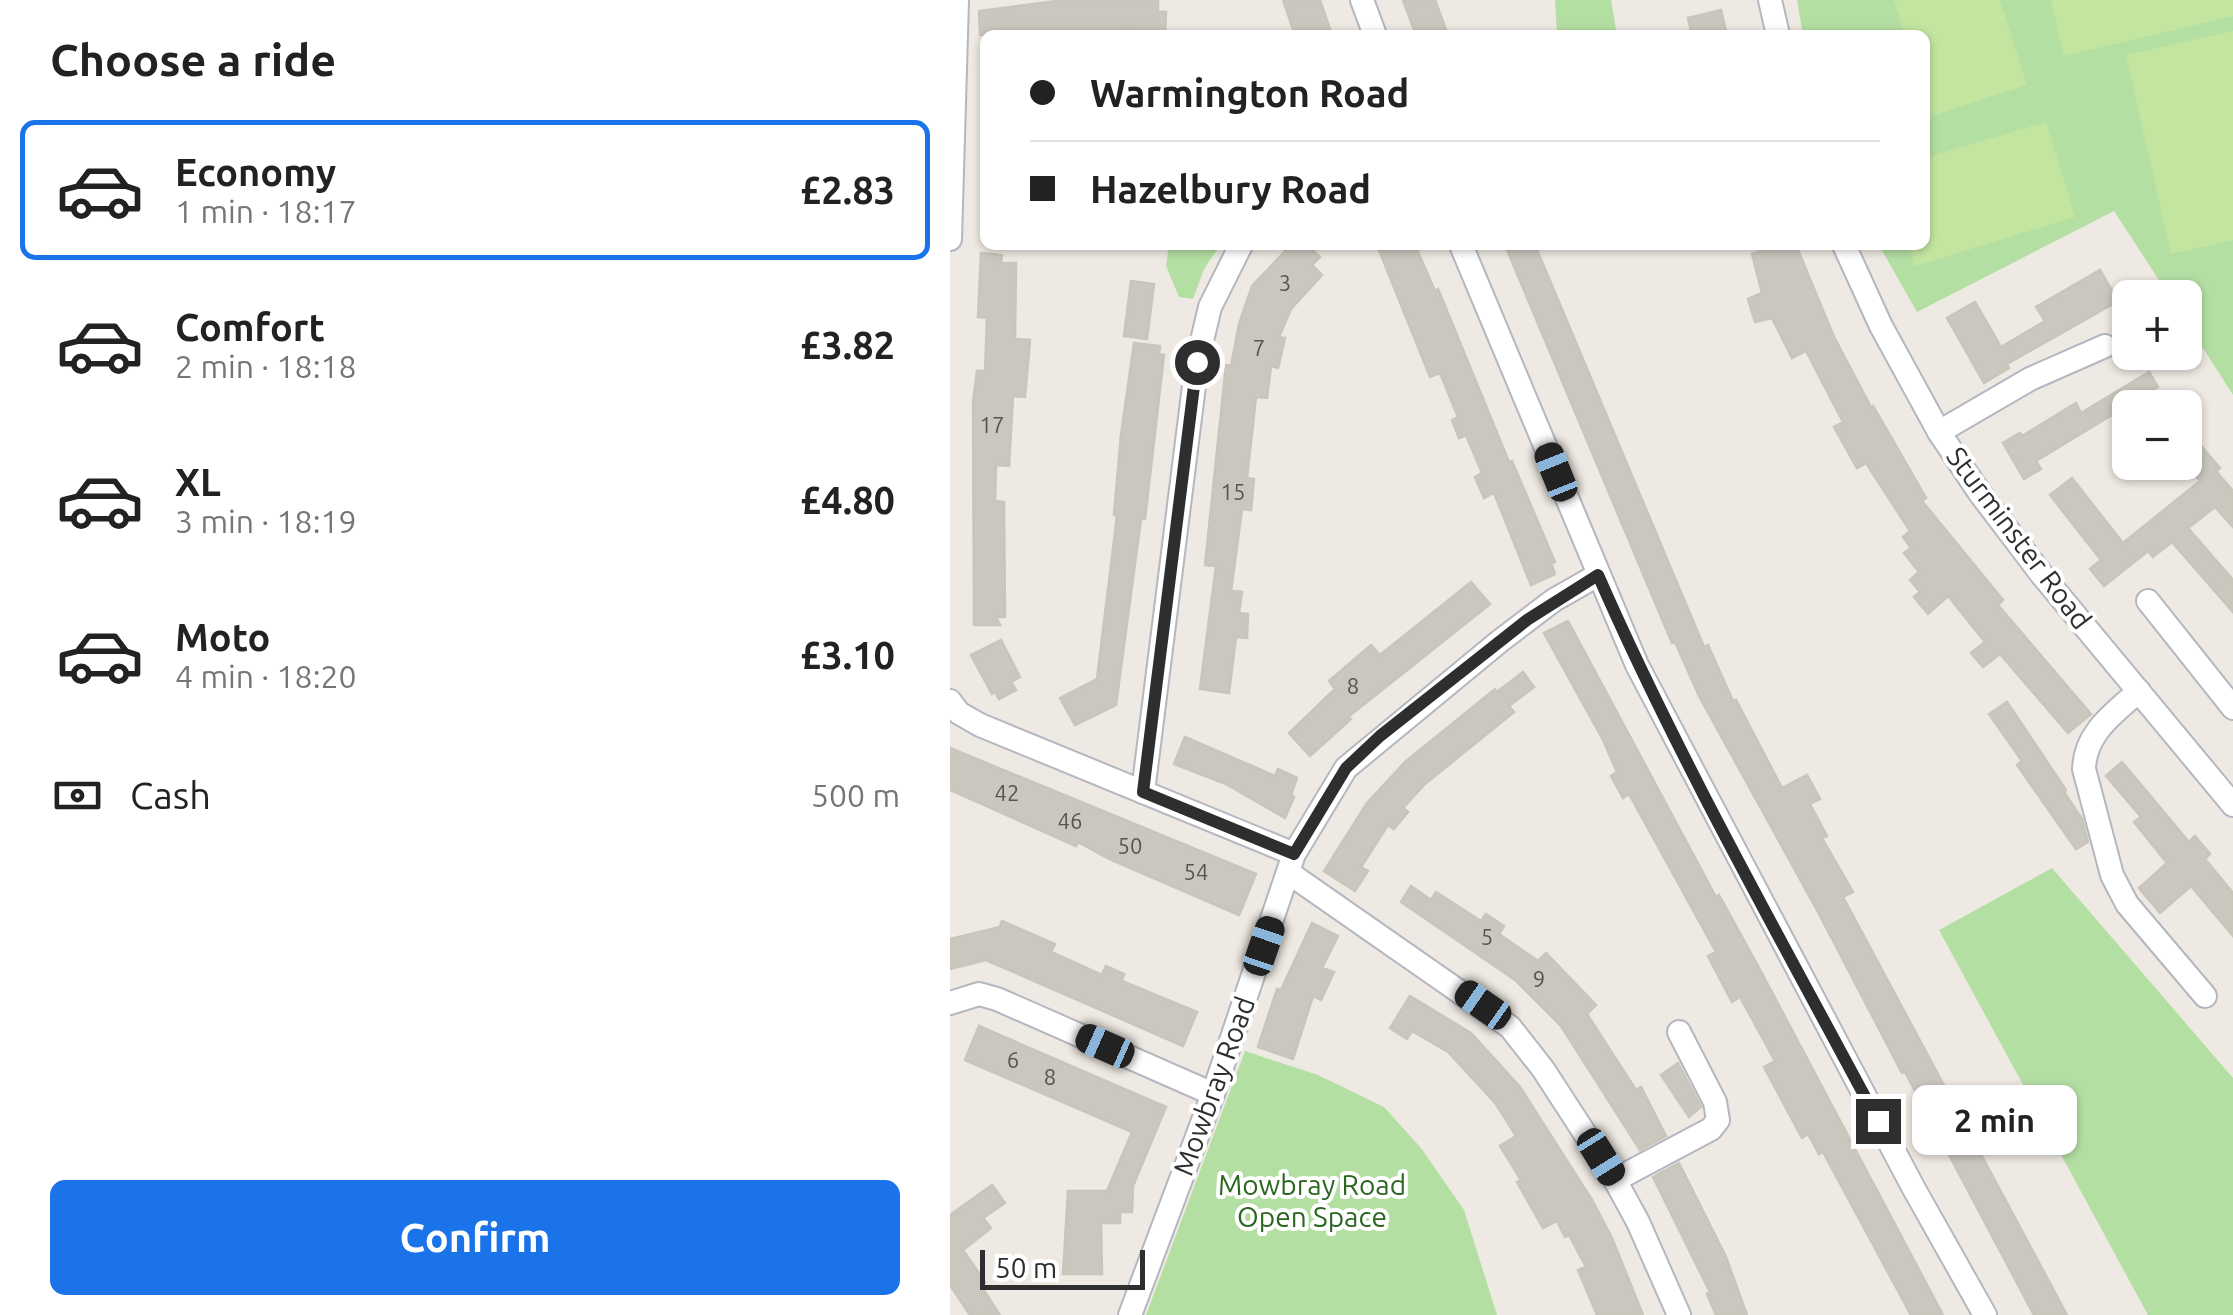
<!DOCTYPE html>
<meta charset="utf-8">
<style>
:root{--surface:#fff;--page:#f6f6f6;--text:#222;--muted:#767676;--line:#e0e0e0;--accent:#1a73e8}
body{margin:0;font-family:Ubuntu,sans-serif;background:var(--page);color:var(--text);height:100vh;display:flex;flex-direction:column;font-size:38px;white-space:nowrap}
*{box-sizing:border-box;margin:0}
p{font-size:32px;color:var(--muted)}
.icon{flex:none;width:55px;height:55px;fill:none;stroke:currentColor;stroke-width:2;stroke-linecap:round;stroke-linejoin:round}
.map{position:relative;flex:1;overflow:hidden}
.side{display:flex;flex-direction:column;background:var(--surface);width:950px}
.side>*{flex:none}
.hud{position:absolute;left:30px;top:30px;width:950px;height:220px;border-radius:15px;box-shadow:0 2px 8px #0004;display:grid;align-content:center;height:220px;padding:0 50px;background:var(--surface)}
.buttons{position:absolute;left:1162px;top:280px;display:grid;gap:20px}
.buttons a{display:grid;place-items:center;width:90px;height:90px;border-radius:15px;background:var(--surface);box-shadow:0 2px 8px #0004;font-size:50px}
.scale{position:absolute;left:30px;bottom:25px;width:165px;box-sizing:border-box;padding-left:10px;border:5px solid #2e2e2e;border-top:0;font-size:28px;line-height:35px;white-space:nowrap;color:#2e2e2e;-webkit-text-stroke:8px #fff;paint-order:stroke}
.end{position:absolute;width:45px;height:45px;margin:-22px;border:12px solid #2e2e2e;background:#fff;box-shadow:0 0 0 5px #fff}
.from{border-radius:50%}
.bubble{position:absolute;height:70px;border-radius:15px;background:var(--surface);box-shadow:0 2px 8px #0004;font-size:32px;font-weight:700;line-height:70px;text-align:center}
.car{position:absolute;width:30px;height:60px;margin:-30px -15px;border-radius:12px;box-shadow:0 0 8px 2px #0007;background:linear-gradient(#222 24%,#8ab4d8 0 40%,#222 0 76%,#8ab4d8 0 86%,#222 0)}
.hud b{display:flex;align-items:center;gap:35px;height:95px;font-size:38px}
.hud b+b{border-top:2px solid var(--line)}
.hud i{width:25px;height:25px;background:var(--text)}
ul{padding:0;list-style:none}
li{display:flex;align-items:center;gap:30px;height:140px;margin:0 20px 15px;padding:0 30px;border:5px solid transparent;border-radius:15px}
li div{flex:1}
li b{display:block;font-size:38px}
li em{font-style:normal;font-weight:700}
li.current{border-color:var(--accent)}
li>.icon{width:90px;height:90px;stroke-width:1.5}
h2{padding:0 50px;font-size:45px;line-height:120px}
.pay{display:flex;align-items:center;gap:25px;height:110px;padding:0 50px;font-size:38px}
.pay p{margin-inline-start:auto}
.cta{display:flex;gap:20px;margin-top:auto;padding:20px 50px}
.cta a{flex:1;height:115px;border-radius:15px;background:var(--accent);color:#fff;font-size:40px;font-weight:700;line-height:115px;text-align:center}
main{display:flex;flex:1;min-height:0}
.map>svg:first-child{display:block}
</style>
<main>
<section class="side">
<h2>Choose a ride</h2>
<ul>
<li class="current"><svg class="icon" aria-label="car" viewBox="0 0 24 24"><path d="M5 17H2v-5l4-1 3-4h7l3 4 3 1v5h-3M9 17h6M6 11h13"/><circle cx="7" cy="17" r="2"/><circle cx="17" cy="17" r="2"/></svg><div><b>Economy</b><p>1 min · 18:17</p></div><em>£2.83</em></li>
<li><svg class="icon" aria-label="car" viewBox="0 0 24 24"><path d="M5 17H2v-5l4-1 3-4h7l3 4 3 1v5h-3M9 17h6M6 11h13"/><circle cx="7" cy="17" r="2"/><circle cx="17" cy="17" r="2"/></svg><div><b>Comfort</b><p>2 min · 18:18</p></div><em>£3.82</em></li>
<li><svg class="icon" aria-label="car" viewBox="0 0 24 24"><path d="M5 17H2v-5l4-1 3-4h7l3 4 3 1v5h-3M9 17h6M6 11h13"/><circle cx="7" cy="17" r="2"/><circle cx="17" cy="17" r="2"/></svg><div><b>XL</b><p>3 min · 18:19</p></div><em>£4.80</em></li>
<li><svg class="icon" aria-label="car" viewBox="0 0 24 24"><path d="M5 17H2v-5l4-1 3-4h7l3 4 3 1v5h-3M9 17h6M6 11h13"/><circle cx="7" cy="17" r="2"/><circle cx="17" cy="17" r="2"/></svg><div><b>Moto</b><p>4 min · 18:20</p></div><em>£3.10</em></li>
</ul>
<div class="pay"><svg class="icon" aria-label="cash" viewBox="0 0 24 24"><path d="M3 7h18v10H3z"/><circle cx="12" cy="12" r="2"/></svg>Cash<p>500 m</p></div>
<div class="cta"><a>Confirm</a></div>
</section>
<div class="map">
<svg width="1283" height="1315" viewBox="0 0 1283 1315">
<rect width="100%" height="100%" fill="#eee9e2"/>
<!-- green -->
<g fill="#b4dfa3">
<path d="M605,0H661L667,35H607Z"/>
<path d="M847,0H1283V395L1235,320V298L1220,297L1164,211L967,312L929,245H975V35H853Z"/>
<path d="M219,245H270L254,269L243,299L229,297L216,266Z"/>
<path d="M1102,868L1283,1078V1315H1198L989,930Z"/>
<path d="M295,1051L368,1075L434,1107L471,1148L514,1210L547,1315H196Z"/>
</g>
<!-- pitch -->
<g fill="#c4e5a0">
<path d="M944,0H1050L1077,85L981,116L975,97V35H955Z"/>
<path d="M1101,0H1283V16L1114,56Z"/>
<path d="M1283,31V240L1221,254L1176,55Z"/>
<path d="M1096,122L1125,217L965,266L959,245H975V158Z"/>
</g>
<!-- building -->
<g fill="#cac7bf" stroke="#c9c5bb" stroke-width="2.5">
<path d="M114,0H208V12H216L215,35H195V31L184,29L142,32V35H30L29,11Z"/>
<path d="M333,0H370L382,35H345Z"/>
<path d="M453,0H485L498,35H466Z"/>
<path d="M771,10L777,35H742L738,18Z"/>
<path d="M341,245H357L370,257L362,265L372,275L341,309L329,337L335,338L328,368L321,366L317,398L306,397L297,478L304,479L301,510L292,509L281,591L292,592L289,613L298,614L297,638L286,637L279,693L250,689L266,566L255,565L276,365L281,366L289,324L302,286Z"/>
<path d="M427,245H465L485,291L488,289L559,462L562,461L605,562L601,563L605,574L581,585L544,493L534,498L525,477L532,473L516,435L509,438L502,420L508,417L490,373L480,377Z"/>
<path d="M555,245H585L754,647L758,645L783,701L786,700L832,788L857,775L870,799L860,804L877,836L872,838L903,892L893,897L1117,1315H1084L955,1072L952,1073L868,912L749,696L725,642L722,643Z"/>
<path d="M826,245H846L884,337L921,407L923,406L976,498L972,501L1053,600L1048,605L1141,714L1118,733L1050,654L1033,667L1021,653L1035,642L998,596L978,614L964,597L970,592L960,580L969,572L954,553L961,548L953,537L960,531L916,463L907,468L884,427L893,422L856,351L842,358L822,318L805,322L798,299L812,293L802,254Z"/>
<path d="M31,253L52,255L51,263H66L65,339L80,340L75,397L63,396L59,466L46,465L45,501L54,502L55,617H46L50,625H24L23,402L27,371H35L37,318L28,317Z"/>
<path d="M1150,270L1168,301L1057,364L1059,368L1034,383L997,318L1025,302L1051,347L1095,321L1086,307Z"/>
<path d="M181,281L204,284L197,339L174,336Z"/>
<path d="M184,343L210,346L209,354L214,355L195,519H191L166,705L125,725L110,698L147,679L167,516L164,515L171,435Z"/>
<path d="M1199,372L1208,387L1086,461L1091,469L1074,479L1053,443L1070,433L1072,436L1126,403L1131,413Z"/>
<path d="M1235,427L1270,468L1266,471L1283,491V527L1265,507L1238,528L1283,580V612L1222,542L1203,557L1198,551L1154,586L1140,569L1151,560L1100,495L1122,478L1173,543L1250,481L1235,464Z"/>
<path d="M521,582L540,604L398,717L401,719L360,756L339,733L385,689L379,681L421,645L430,655Z"/>
<path d="M618,621L766,897L769,895L808,966L993,1315H961L873,1152L869,1154L858,1134L852,1138L814,1067L825,1061L790,997L782,1002L758,956L766,952L679,794L673,798L661,776L667,772L653,740L594,633Z"/>
<path d="M51,640L70,677L61,682L66,690L49,699L45,692L42,694L21,655Z"/>
<path d="M573,672L584,687L559,706L564,712L475,784L453,808L458,812L444,829L438,825L411,867L418,871L405,891L374,871L417,803L455,762L545,689L547,692Z"/>
<path d="M1057,702L1116,790L1114,792L1132,819L1138,842L1126,849L1067,765L1072,761L1039,714Z"/>
<path d="M235,737L325,776L328,769L347,778L341,795L344,797L335,818L276,784L224,764Z"/>
<path d="M0,748L306,874L289,915L159,859L128,842L126,846L0,790Z"/>
<path d="M1172,762L1239,842L1245,836L1260,854L1255,859L1283,893V936L1241,886L1210,913L1189,888L1217,863L1184,822L1191,817L1156,776Z"/>
<path d="M461,886L481,900L486,892L531,921L536,914L554,926L549,934L588,961L596,953L646,1005L637,1014L686,1090L691,1087L716,1136L690,1150L611,1026L565,980L451,902Z"/>
<path d="M52,921L105,944L101,952L152,975L156,966L174,974L172,981L247,1012L233,1046L36,960L0,969V939L50,927Z"/>
<path d="M362,923L388,936L372,968L384,972L371,1000L363,996L343,1059L308,1047L327,989L331,990Z"/>
<path d="M460,996L521,1033L570,1087L642,1200L662,1238L693,1315H647L628,1270L636,1267L619,1235L615,1237L607,1221L593,1228L567,1182L571,1180L550,1146L566,1136L546,1104L498,1052L462,1031L457,1039L440,1028Z"/>
<path d="M29,1026L216,1107L183,1186L182,1212H170V1223H151L152,1274H113L118,1191H157L182,1132L15,1060Z"/>
<path d="M728,1063L751,1107L739,1117L711,1075Z"/>
<path d="M729,1163L776,1257L797,1315H766L757,1294L760,1292L703,1177Z"/>
<path d="M42,1185L55,1203L33,1218L41,1228L13,1250L35,1282L31,1286L50,1315H20L0,1285V1215Z"/>
</g>
<g fill="none" stroke-linecap="round" stroke-linejoin="round">
<defs>
<g id="minor">
<path d="M412,0L425,35"/>
<path d="M820,0L828,35"/>
<path d="M0,239L7,0"/>
<path d="M511,245L687,665L963,1187L1035,1315"/>
<path d="M894,245L931,326L989,432L1029,492L1092,575L1283,805"/>
<path d="M989,432L1080,379L1155,346"/>
<path d="M1198,601L1283,708"/>
<path d="M1189,691C1163,714 1135,733 1134,769L1162,875L1177,904L1255,996"/>
<path d="M0,701L9,713L30,725L344,854"/>
<path d="M193,792L247,362L260,307L291,245"/>
<path d="M339,873L560,1027L593,1069L665,1180L688,1222L729,1315"/>
<path d="M0,1003L29,994L47,999L263,1094"/>
<path d="M665,1180L761,1129L768,1120L765,1102L729,1032"/>
<path d="M180,1315L263,1094L344,854L396,768L550,641L604,600L648,575"/>
</g>
</defs>
<!-- minor casing -->
<use href="#minor" stroke="#b5b7c0" stroke-width="26"/>
<!-- minor -->
<use href="#minor" stroke="#fff" stroke-width="22"/>
</g>
<g fill="none" stroke-linecap="round" stroke-linejoin="round">
<!-- route -->
<path stroke="#2e2e2e" stroke-width="12" d="M247,362L193,792L344,854L396,768L430,736L577,620L648,575C730,762 832,941 928,1121"/>
</g>
<g text-anchor="middle" stroke-width="8" stroke-linejoin="round" paint-order="stroke">
<!-- number labels -->
<g font-size="22" fill="#555452">
<text x="335" y="291">3</text>
<text x="309" y="356">7</text>
<text x="42" y="433">17</text>
<text x="283" y="500">15</text>
<text x="403" y="694">8</text>
<text x="57" y="801">42</text>
<text x="120" y="829">46</text>
<text x="180" y="854">50</text>
<text x="246" y="880">54</text>
<text x="537" y="945">5</text>
<text x="589" y="987">9</text>
<text x="63" y="1068">6</text>
<text x="100" y="1085">8</text>
</g>
<!-- street labels -->
<g font-size="28" fill="#2e2e2e" stroke="#fff">
<text transform="translate(1069 538) rotate(53)" y="10">Sturminster Road</text>
<text transform="translate(264 1086) rotate(-70)" y="10">Mowbray Road</text>
</g>
<!-- park labels -->
<g font-size="28" fill="#2c6721" stroke="#fff">
<text x="362" y="1195">Mowbray Road<tspan x="362" dy="32">Open Space</tspan></text>
</g>
</g>
</svg>
<div class="buttons">
<a>+</a>
<a>−</a>
</div>
<div class="scale">50 m</div>
<i class="end from" style="left:247px;top:362px"></i>
<i class="end" style="left:928px;top:1121px"></i>
<div class="bubble" style="left:962px;top:1085px;width:165px">2 min</div>
<i class="car" style="left:606px;top:472px;rotate:338deg"></i>
<i class="car" style="left:314px;top:946px;rotate:19deg"></i>
<i class="car" style="left:533px;top:1005px;rotate:305deg"></i>
<i class="car" style="left:155px;top:1046px;rotate:294deg"></i>
<i class="car" style="left:651px;top:1157px;rotate:148deg"></i>
<div class="hud">
<b><i class="from"></i>Warmington Road</b>
<b><i></i>Hazelbury Road</b>
</div>
</div>
</main>
